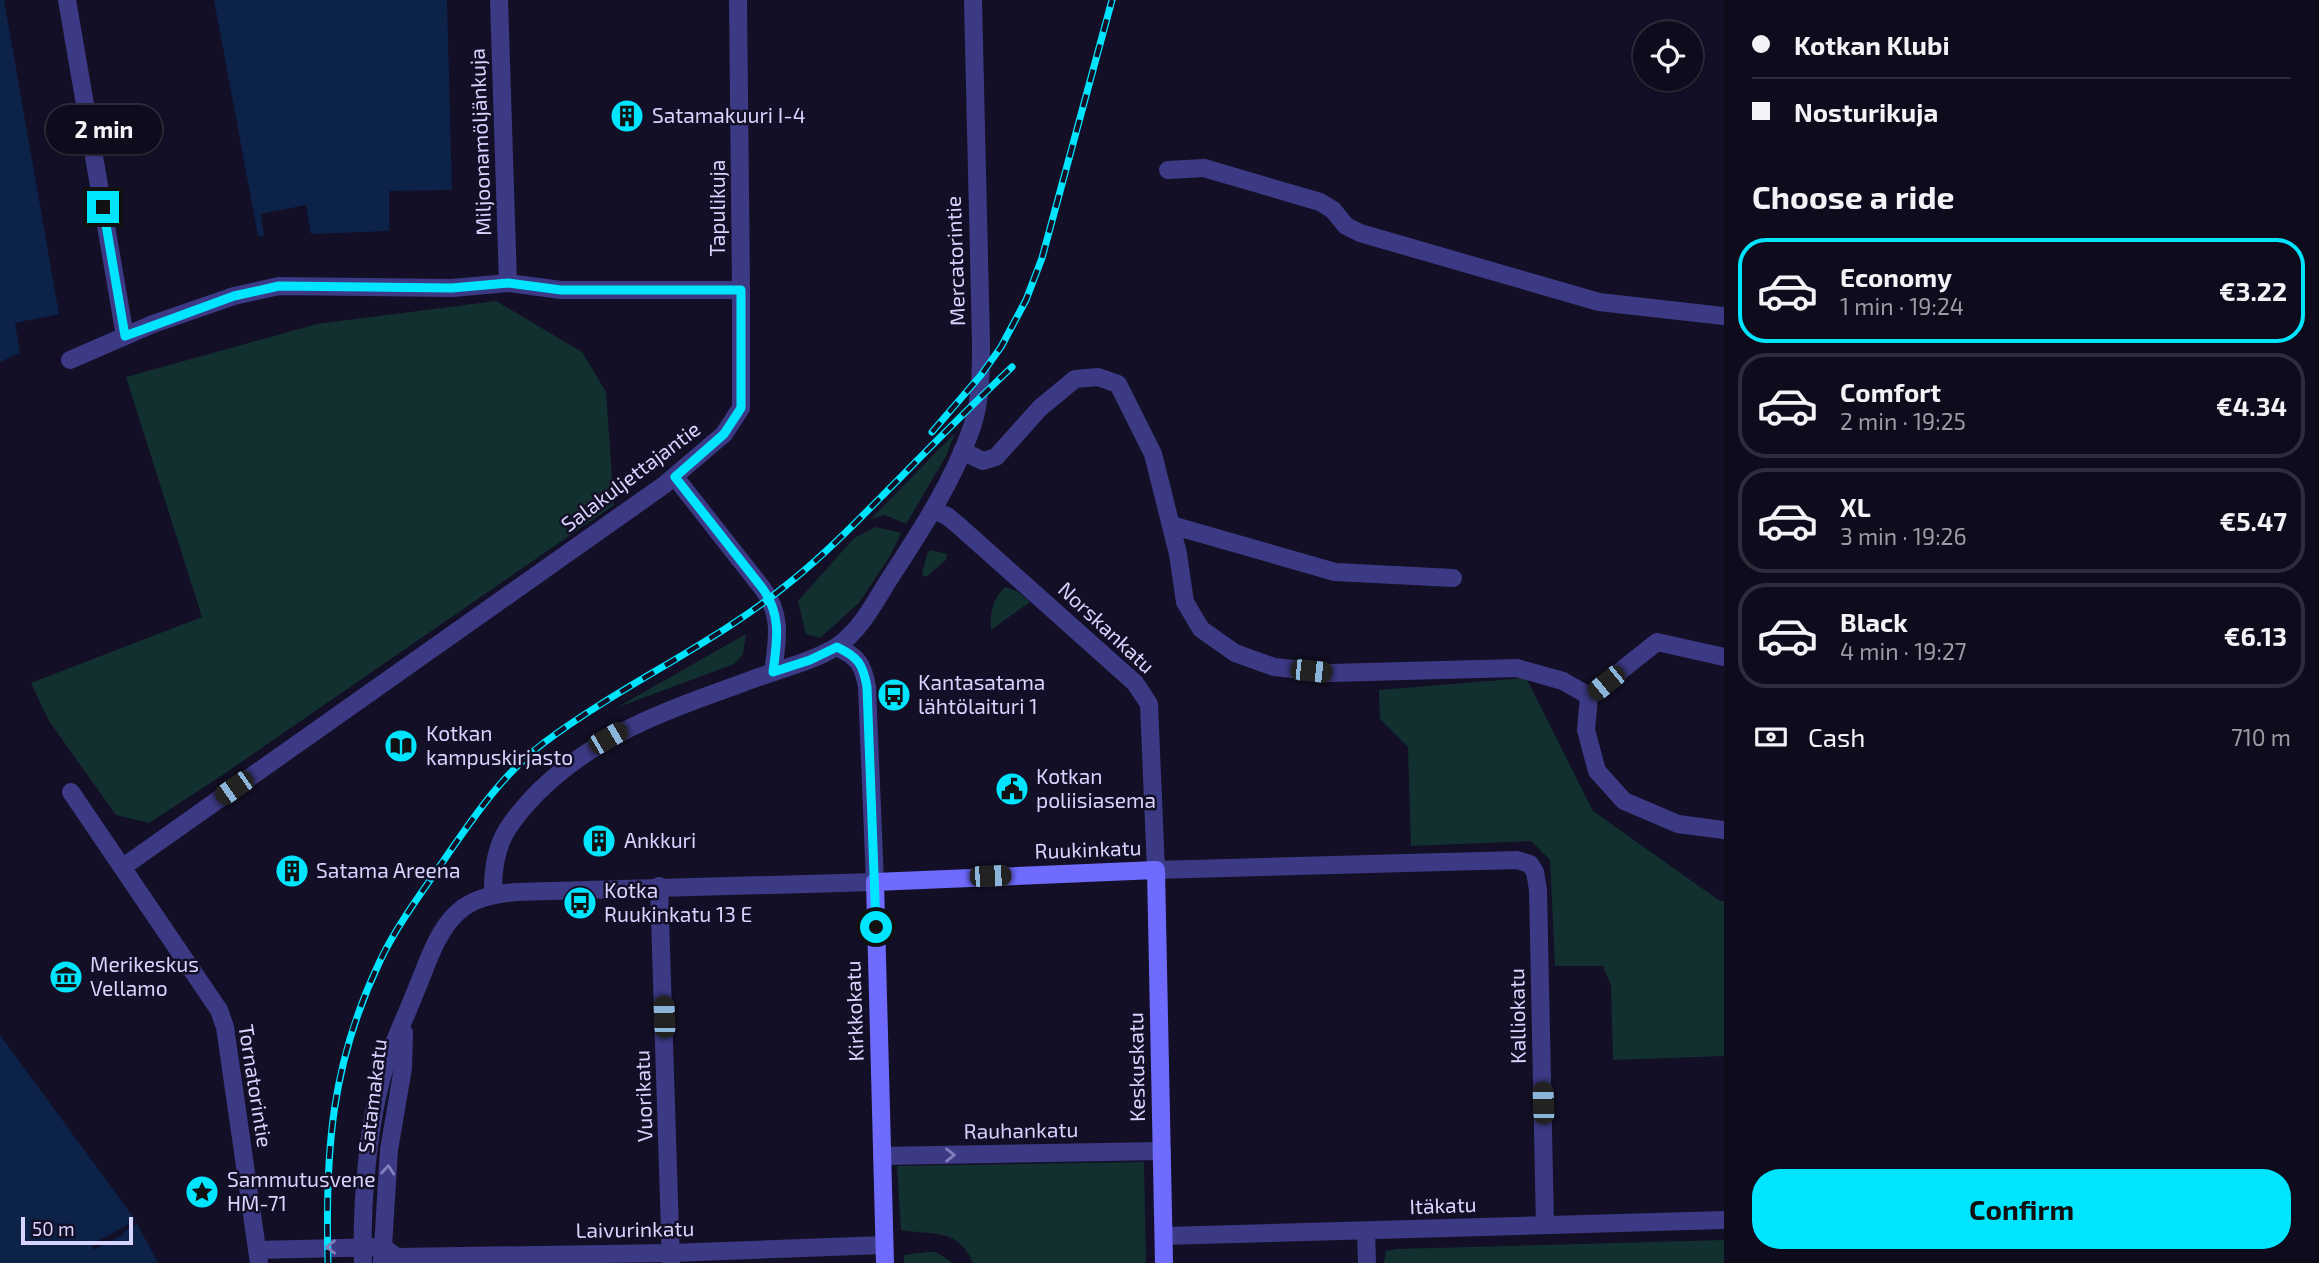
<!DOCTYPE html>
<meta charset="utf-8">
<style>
:root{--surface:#0e0b1c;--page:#171425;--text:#f1f3f6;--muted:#9b9ba3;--line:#2e2b3b;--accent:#00e5ff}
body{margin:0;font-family:"Exo 2",sans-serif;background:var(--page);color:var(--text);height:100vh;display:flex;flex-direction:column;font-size:26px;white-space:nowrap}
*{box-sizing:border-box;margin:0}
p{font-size:23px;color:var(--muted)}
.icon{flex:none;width:38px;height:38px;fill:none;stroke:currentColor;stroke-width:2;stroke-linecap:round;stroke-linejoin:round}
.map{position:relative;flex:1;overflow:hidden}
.drawer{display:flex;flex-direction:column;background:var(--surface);width:595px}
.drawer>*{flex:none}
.hud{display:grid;align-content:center;height:154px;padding:0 28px;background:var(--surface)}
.fabs{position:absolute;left:1633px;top:21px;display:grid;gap:14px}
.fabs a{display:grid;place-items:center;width:70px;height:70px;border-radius:50%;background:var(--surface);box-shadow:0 2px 5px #0004,0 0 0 2px var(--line);font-size:35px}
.scale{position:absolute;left:21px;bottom:18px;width:112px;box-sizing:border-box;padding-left:7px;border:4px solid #d9d4ff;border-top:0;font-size:19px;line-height:24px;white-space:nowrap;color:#d9d4ff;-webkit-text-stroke:5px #130f26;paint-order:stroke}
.end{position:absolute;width:32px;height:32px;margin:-16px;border:9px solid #00e5ff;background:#111;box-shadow:0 0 0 4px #111}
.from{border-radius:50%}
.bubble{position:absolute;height:49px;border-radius:24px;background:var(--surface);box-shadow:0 2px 5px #0004,0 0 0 2px var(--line);font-size:23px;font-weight:700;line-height:49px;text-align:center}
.car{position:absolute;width:21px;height:42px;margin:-21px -10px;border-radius:9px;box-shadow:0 0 5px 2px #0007;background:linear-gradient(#222 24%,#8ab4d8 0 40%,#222 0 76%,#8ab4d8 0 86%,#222 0)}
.hud b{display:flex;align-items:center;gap:24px;height:66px;font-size:26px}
.hud b+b{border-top:2px solid var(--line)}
.hud i{width:18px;height:18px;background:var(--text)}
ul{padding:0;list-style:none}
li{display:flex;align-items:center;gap:21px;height:105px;margin:0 14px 10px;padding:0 14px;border:4px solid var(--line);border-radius:28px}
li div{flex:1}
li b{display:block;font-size:26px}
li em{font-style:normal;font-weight:700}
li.on{border-color:var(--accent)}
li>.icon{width:63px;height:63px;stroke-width:1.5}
h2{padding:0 28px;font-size:32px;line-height:84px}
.pay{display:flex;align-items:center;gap:18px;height:77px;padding:0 28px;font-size:26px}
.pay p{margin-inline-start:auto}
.cta{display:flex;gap:14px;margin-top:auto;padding:14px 28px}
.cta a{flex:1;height:80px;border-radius:28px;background:var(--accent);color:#111;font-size:28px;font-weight:700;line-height:80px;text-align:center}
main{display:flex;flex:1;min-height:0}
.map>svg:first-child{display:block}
</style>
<main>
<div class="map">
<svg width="1724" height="1263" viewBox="0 0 1724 1263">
<rect width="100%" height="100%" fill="#130f26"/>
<!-- green -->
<g fill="#12302f">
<path d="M496,301L582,352L606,392L614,505L224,774L149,823L116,815L49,721L31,683L202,617L126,377L317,324Z"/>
<path d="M955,433L946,456L906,524L885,515L871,519Z"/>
<path d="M876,527L901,533L890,556L859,603L820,638L806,634L798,601L854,538Z"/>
<path d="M930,550L947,554L946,560L926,577L922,575L927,554Z"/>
<path d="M1005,587L1017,591L1030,602L991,630C990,613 992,599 1005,587Z"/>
<path d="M746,634L743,654L734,664L616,708Z"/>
<path d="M1526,678L1593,811L1720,901H1724V1056L1613,1060L1611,986L1603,966H1555L1550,860L1531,841L1411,846L1408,747L1380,719L1379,690Z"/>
<path d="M1144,1162L1146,1263H973C957,1226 932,1236 901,1230L897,1166Z"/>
<path d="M1724,1240V1263H1384L1386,1251L1397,1249Z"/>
<path d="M927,1252H936L953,1263H904V1255Z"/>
</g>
<!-- water -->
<g fill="#0c2248">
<path d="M0,0H4L59,314L15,323L20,353L0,362Z"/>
<path d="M214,0H447L452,190L389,191V231L311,234L306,205L261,214L264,236H258Z"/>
<path d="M0,1035L134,1218L158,1263H0Z"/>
</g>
<!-- pier -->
<path fill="#130f26" d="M135,1221L137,1224L123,1232L124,1234L94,1250L92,1244Z"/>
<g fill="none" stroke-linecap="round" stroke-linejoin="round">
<!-- minor -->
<g stroke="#3d3a85" stroke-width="18">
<path d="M67,0L125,336"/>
<path d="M499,0L508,283"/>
<path d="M738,0L741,290"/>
<path d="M1168,170L1204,168L1320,202L1333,210L1346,226L1360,233L1599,302L1724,316"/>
<path d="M70,360L153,324L234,296L279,286L452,288L508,283L561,290H741V408L724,434L664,485L123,867"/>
<path d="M962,451L983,461L996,457L1040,408L1075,379L1098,377L1118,384L1153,454L1178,554L1185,602L1201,629L1235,653L1274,667L1330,673L1517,668L1563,681L1589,696L1657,642L1724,657"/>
<path d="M675,477L763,589C783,616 777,641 773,672"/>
<path d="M933,510L947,516L958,525L1135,683L1149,704L1156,870L1517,860L1530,864L1535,872L1538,890L1545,1225"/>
<path d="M1171,525L1335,572L1453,578"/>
<path d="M837,647C858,657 863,664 867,687L875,882"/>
<path d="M1589,696L1586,730L1597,771L1624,801L1678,824L1724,830"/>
<path d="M71,792L219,1010L225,1027L259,1263"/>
<path d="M659,886L671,1263"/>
<path d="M493,895C492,846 505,826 538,792C602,729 680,706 762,676C787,667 813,661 836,647C859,632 874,604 888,581C920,532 953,482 972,427C981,400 981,371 981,343L973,0"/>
<path d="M882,1156L1162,1151"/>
<path d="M1366,1231L1367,1263"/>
<path d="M1164,1236L1724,1220"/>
<path d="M257,1250L383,1247L394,1255"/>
<path d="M389,1263L397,1257L671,1253L884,1245"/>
</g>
<!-- tertiary -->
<g stroke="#3d3a85" stroke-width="18">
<path d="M363,1263C361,1207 368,1120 385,1067C394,1040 407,1014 417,988C427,964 437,931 457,913C472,898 495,894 516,892L875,882"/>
<path d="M382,1263L389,1150L403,1068L404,1033"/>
</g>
<!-- secondary -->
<path stroke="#6f6bff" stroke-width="18" d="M885,1263L875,882L1156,870L1164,1263"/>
<defs>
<g id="rail">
<path d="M932,432L981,375L1001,347L1026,300L1042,258L1112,0"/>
<path d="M328,1263C325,1151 331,1064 380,961C397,925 422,892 444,860C473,818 503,773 545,742C624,683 717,643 794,579C831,549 864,514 898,480C935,442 973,404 1012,367"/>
</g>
</defs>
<!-- rail casing -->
<use href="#rail" stroke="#00e5ff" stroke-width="7"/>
<!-- rail -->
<use href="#rail" stroke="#130f26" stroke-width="4.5" stroke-dasharray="13" stroke-linecap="butt"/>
</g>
<!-- one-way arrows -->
<defs><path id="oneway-chevron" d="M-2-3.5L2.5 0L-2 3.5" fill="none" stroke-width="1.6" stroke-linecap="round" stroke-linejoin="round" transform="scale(1.75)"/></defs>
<g stroke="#837fbc">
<use href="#oneway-chevron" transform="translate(950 1155) rotate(-1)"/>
<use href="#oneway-chevron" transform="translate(388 1170) rotate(-85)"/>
<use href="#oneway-chevron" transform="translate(331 1247) rotate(179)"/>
</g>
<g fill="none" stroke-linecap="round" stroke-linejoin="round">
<!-- route -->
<path stroke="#00e5ff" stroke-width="9" d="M103,207L125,336L234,296L279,286L452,288L508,283L561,290H741V408L724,434L675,477L763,589C782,616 777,641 773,672L810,660L837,647C858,657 863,664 867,687L876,927"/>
</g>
<!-- icons -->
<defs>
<symbol id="building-disc" viewBox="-11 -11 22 22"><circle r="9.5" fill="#00e5ff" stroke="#130f26"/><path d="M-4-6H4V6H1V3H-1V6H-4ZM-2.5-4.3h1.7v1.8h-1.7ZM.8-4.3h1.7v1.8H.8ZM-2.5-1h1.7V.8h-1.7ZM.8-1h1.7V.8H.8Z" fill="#111"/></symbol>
<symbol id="bus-disc" viewBox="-11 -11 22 22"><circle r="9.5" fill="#00e5ff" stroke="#130f26"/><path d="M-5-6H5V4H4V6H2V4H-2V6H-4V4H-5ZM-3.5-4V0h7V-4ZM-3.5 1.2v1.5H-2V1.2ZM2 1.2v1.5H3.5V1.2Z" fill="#111"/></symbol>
<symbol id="library-disc" viewBox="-11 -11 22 22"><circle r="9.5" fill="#00e5ff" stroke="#130f26"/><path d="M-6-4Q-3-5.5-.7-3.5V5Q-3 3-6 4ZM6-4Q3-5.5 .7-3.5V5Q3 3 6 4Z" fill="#111"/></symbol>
<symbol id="civic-disc" viewBox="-11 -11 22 22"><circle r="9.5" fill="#00e5ff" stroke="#130f26"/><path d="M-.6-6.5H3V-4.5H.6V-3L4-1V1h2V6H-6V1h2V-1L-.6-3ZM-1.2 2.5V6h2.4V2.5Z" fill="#111"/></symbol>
<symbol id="museum-disc" viewBox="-11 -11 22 22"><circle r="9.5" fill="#00e5ff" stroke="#130f26"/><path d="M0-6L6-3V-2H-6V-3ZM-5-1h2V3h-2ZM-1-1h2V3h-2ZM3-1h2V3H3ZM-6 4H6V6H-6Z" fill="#111"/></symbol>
<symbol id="sight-disc" viewBox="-11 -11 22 22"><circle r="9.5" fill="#00e5ff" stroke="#130f26"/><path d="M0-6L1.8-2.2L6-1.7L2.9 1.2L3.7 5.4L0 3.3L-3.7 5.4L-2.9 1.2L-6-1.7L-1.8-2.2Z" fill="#111"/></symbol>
</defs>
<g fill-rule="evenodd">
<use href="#building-disc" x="608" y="97" width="38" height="38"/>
<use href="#bus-disc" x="875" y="676" width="38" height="38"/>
<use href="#library-disc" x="382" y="727" width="38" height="38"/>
<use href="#civic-disc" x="993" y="770" width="38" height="38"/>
<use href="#building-disc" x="580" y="822" width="38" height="38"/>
<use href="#building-disc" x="273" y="852" width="38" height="38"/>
<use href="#bus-disc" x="561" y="884" width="38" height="38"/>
<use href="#museum-disc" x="47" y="958" width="38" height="38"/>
<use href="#sight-disc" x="183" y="1173" width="38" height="38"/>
</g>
<g text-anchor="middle" stroke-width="5" stroke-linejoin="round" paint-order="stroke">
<!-- poi labels -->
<g font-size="21" fill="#d9d4ff" stroke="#130f26" text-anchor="start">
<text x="652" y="123">Satamakuuri I-4</text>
<text x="918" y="690">Kantasatama<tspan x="918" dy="24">lähtölaituri 1</tspan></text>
<text x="426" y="741">Kotkan<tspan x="426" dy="24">kampuskirjasto</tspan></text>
<text x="1036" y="784">Kotkan<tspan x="1036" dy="24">poliisiasema</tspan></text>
<text x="624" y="848">Ankkuri</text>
<text x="316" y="878">Satama Areena</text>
<text x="604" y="898">Kotka<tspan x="604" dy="24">Ruukinkatu 13 E</tspan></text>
<text x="90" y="972">Merikeskus<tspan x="90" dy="24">Vellamo</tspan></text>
<text x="227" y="1187">Sammutusvene<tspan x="227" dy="24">HM-71</tspan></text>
</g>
<!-- street labels -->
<g font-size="21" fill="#d9d4ff" stroke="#130f26">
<text transform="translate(481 142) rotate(-92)" y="7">Miljoonamöljänkuja</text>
<text transform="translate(718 208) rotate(-90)" y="7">Tapulikuja</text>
<text transform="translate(956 261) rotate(-92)" y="7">Mercatorintie</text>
<text transform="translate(631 477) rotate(-37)" y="7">Salakuljettajantie</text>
<text transform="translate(1106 628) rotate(43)" y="7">Norskankatu</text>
<text transform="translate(1088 850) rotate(-2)" y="7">Ruukinkatu</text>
<text transform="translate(855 1011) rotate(-92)" y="7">Kirkkokatu</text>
<text transform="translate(1518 1016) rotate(-91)" y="7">Kalliokatu</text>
<text transform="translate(1137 1067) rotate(-91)" y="7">Keskuskatu</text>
<text transform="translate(255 1086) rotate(81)" y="7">Tornatorintie</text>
<text transform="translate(373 1096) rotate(-83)" y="7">Satamakatu</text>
<text transform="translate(644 1096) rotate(-92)" y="7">Vuorikatu</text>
<text transform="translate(1021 1131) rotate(-1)" y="7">Rauhankatu</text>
<text transform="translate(1443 1206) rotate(-2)" y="7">Itäkatu</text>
<text transform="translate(635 1230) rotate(-1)" y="7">Laivurinkatu</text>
</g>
</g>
</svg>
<div class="fabs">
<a><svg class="icon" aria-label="locate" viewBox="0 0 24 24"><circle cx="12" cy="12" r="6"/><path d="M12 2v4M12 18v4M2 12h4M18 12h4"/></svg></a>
</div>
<div class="scale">50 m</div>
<i class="end from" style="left:876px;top:927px"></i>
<i class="end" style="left:103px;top:207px"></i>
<div class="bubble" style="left:46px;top:105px;width:116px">2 min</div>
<i class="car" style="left:1311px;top:671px;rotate:96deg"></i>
<i class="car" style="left:1606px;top:683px;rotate:231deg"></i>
<i class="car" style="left:608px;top:738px;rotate:60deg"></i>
<i class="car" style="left:234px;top:788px;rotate:235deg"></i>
<i class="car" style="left:990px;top:876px;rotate:88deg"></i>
<i class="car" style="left:664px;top:1017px;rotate:358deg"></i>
<i class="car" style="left:1543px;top:1103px;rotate:358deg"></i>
</div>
<section class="drawer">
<div class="hud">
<b><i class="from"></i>Kotkan Klubi</b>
<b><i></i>Nosturikuja</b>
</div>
<h2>Choose a ride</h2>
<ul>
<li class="on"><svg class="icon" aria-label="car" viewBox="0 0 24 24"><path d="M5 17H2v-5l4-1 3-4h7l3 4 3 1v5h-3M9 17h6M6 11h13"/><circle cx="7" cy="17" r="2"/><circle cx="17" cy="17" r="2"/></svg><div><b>Economy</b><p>1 min · 19:24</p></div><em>€3.22</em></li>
<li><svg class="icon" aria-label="car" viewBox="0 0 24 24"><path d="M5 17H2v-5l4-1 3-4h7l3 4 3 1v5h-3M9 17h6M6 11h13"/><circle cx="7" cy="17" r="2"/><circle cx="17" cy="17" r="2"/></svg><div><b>Comfort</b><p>2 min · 19:25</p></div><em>€4.34</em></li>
<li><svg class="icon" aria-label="car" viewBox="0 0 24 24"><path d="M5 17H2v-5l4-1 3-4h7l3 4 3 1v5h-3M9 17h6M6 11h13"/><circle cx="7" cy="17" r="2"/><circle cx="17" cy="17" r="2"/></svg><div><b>XL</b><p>3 min · 19:26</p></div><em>€5.47</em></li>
<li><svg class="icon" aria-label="car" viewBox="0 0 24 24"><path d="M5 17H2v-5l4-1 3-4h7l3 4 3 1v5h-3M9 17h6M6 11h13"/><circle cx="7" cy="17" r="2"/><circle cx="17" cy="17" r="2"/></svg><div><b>Black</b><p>4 min · 19:27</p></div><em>€6.13</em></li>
</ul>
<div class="pay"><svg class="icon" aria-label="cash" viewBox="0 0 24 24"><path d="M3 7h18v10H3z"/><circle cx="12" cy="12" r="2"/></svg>Cash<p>710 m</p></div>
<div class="cta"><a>Confirm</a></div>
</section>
</main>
